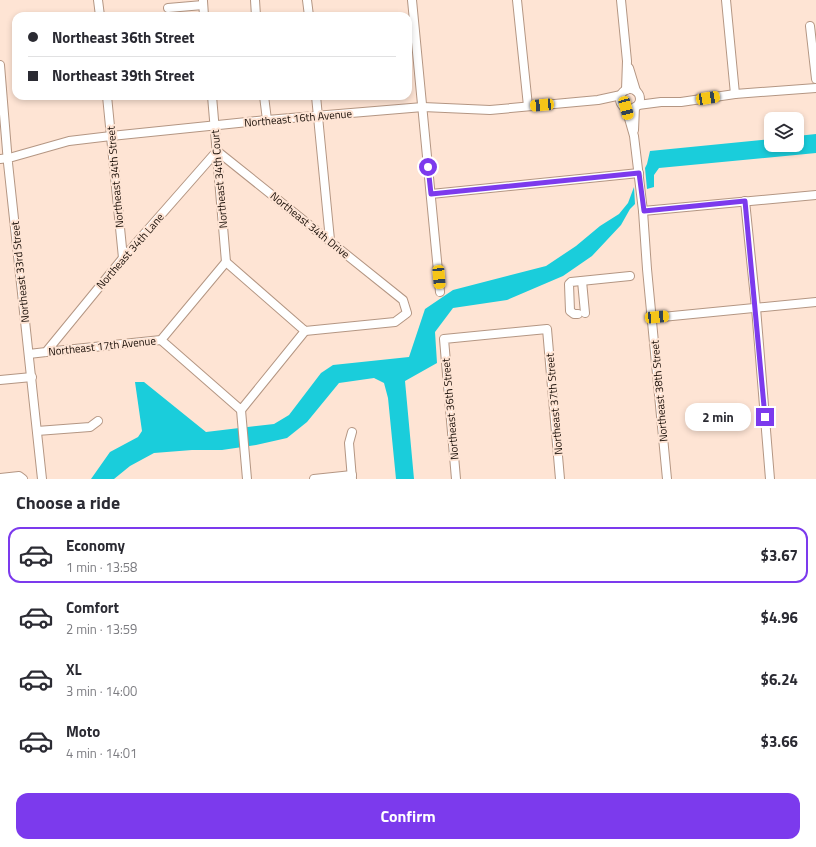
<!DOCTYPE html>
<meta charset="utf-8">
<style>
:root{--surface:#fff;--page:#f7f7f7;--text:#2b2b33;--muted:#7c7c81;--line:#e1e1e2;--accent:#7c3aed}
body{margin:0;font-family:"Titillium Web",sans-serif;background:var(--page);color:var(--text);height:100vh;display:flex;flex-direction:column;font-size:15px;white-space:nowrap}
*{box-sizing:border-box;margin:0}
p{font-size:13px;color:var(--muted)}
.icon{flex:none;width:22px;height:22px;fill:none;stroke:currentColor;stroke-width:2;stroke-linecap:round;stroke-linejoin:round}
.map{position:relative;height:479px;overflow:hidden}
.details{display:flex;flex-direction:column;background:var(--surface);flex:1}
.details>*{flex:none}
.guide{position:absolute;left:12px;top:12px;width:400px;height:88px;border-radius:12px;box-shadow:0 2px 6px #0003;display:grid;align-content:center;height:88px;padding:0 16px;background:var(--surface)}
.buttons{position:absolute;left:764px;top:112px;display:grid;gap:8px}
.buttons a{display:grid;place-items:center;width:40px;height:40px;border-radius:8px;background:var(--surface);box-shadow:0 2px 6px #0003;font-size:20px}
.end{position:absolute;width:18px;height:18px;margin:-9px;border:5px solid #7c3aed;background:#fff;box-shadow:0 0 0 2px #fff}
.from{border-radius:50%}
.bubble{position:absolute;height:28px;border-radius:12px;background:var(--surface);box-shadow:0 2px 6px #0003;font-size:13px;font-weight:700;line-height:28px;text-align:center}
.car{position:absolute;width:12px;height:24px;margin:-12px -6px;border-radius:5px;box-shadow:0 0 3px 1px #0007;background:linear-gradient(#f5c518 24%,#345 0 40%,#f5c518 0 76%,#345 0 86%,#f5c518 0)}
.guide b{display:flex;align-items:center;gap:14px;height:38px;font-size:15px}
.guide b+b{border-top:1px solid var(--line)}
.guide i{width:10px;height:10px;background:var(--text)}
ul{padding:0;list-style:none}
li{display:flex;align-items:center;gap:12px;height:56px;margin:0 8px 6px;padding:0 8px;border:2px solid transparent;border-radius:12px}
li div{flex:1}
li b{display:block;font-size:15px}
li em{font-style:normal;font-weight:700}
li.selected{border-color:var(--accent)}
li>.icon{width:36px;height:36px;stroke-width:1.5}
h2{padding:0 16px;font-size:18px;line-height:48px}
.cta{display:flex;gap:8px;margin-top:auto;padding:8px 16px}
.cta a{flex:1;height:46px;border-radius:12px;background:var(--accent);color:#fff;font-size:16px;font-weight:700;line-height:46px;text-align:center}
.map>svg:first-child{display:block}
</style>
<div class="map">
<svg width="816" height="479" viewBox="0 0 816 479">
<rect width="100%" height="100%" fill="#fee4d4"/>
<!-- water -->
<g fill="#1acddb">
<path d="M816,134V153L659,168L654,175V187L647,189L645,168L647,164L650,151L771,139V145H797V136Z"/>
<path d="M634,187L635,204L630,209L621,225L592,256L563,276L507,300L453,308L435,332L437,363L405,381L414,479H396L388,398L384,383L374,378L339,383L307,422L287,438L256,445L222,450H192L154,453L130,466L114,479H91L110,452L138,437L142,431L135,382H144L206,432L274,424L289,415L321,373L333,365L409,357L425,309L453,290L546,266L576,246L600,226L619,214L628,203Z"/>
</g>
<g fill="none" stroke-linecap="round" stroke-linejoin="round">
<defs>
<g id="minor">
<path d="M98,0L100,16"/>
<path d="M255,0L256,16"/>
<path d="M307,0L309,16"/>
<path d="M412,0L440,292"/>
<path d="M517,0L528,106"/>
<path d="M621,0L627,61L626,90"/>
<path d="M726,0L735,94"/>
<path d="M203,1L204,16"/>
<path d="M168,8L203,5"/>
<path d="M810,26L816,79"/>
<path d="M0,65L8,163L42,479"/>
<path d="M629,68L636,91"/>
<circle cx="630" cy="99" r="10"/>
<path d="M107,96L123,258"/>
<path d="M212,96L226,262"/>
<path d="M264,96L267,120"/>
<path d="M316,96L330,240"/>
<path d="M638,105L661,102H681L735,94L816,88"/>
<path d="M626,108L634,136L643,211L647,269L667,479"/>
<path d="M634,130L635,107"/>
<path d="M0,159L9,158L69,141L111,136L267,120L423,107L490,110L598,100L621,95"/>
<path d="M431,194L639,173"/>
<path d="M745,201L756,308L770,479"/>
<path d="M643,211L816,195"/>
<path d="M582,281L585,313"/>
<path d="M578,314H574L570,311L569,284L571,282L630,276"/>
<path d="M652,318L816,302"/>
<path d="M161,340L241,410L305,331"/>
<path d="M29,354L46,352L161,340L226,262L305,331L395,322L407,313L403,300L217,151L123,258L46,352"/>
<path d="M0,380L32,377"/>
<path d="M241,410L247,479"/>
<path d="M37,431L90,427L98,421"/>
<path d="M352,432L349,443L352,479"/>
<path d="M0,478L19,476L23,479"/>
<path d="M314,479L352,475"/>
<path d="M456,479L444,339L547,329L560,479"/>
</g>
</defs>
<!-- minor casing -->
<use href="#minor" stroke="#b49683" stroke-width="10"/>
<!-- minor -->
<use href="#minor" stroke="#fff" stroke-width="8"/>
</g>
<g fill="none" stroke-linecap="round" stroke-linejoin="round">
<!-- route -->
<path stroke="#7c3aed" stroke-width="5" d="M428,167L431,194L639,173L644,211L745,201L765,417"/>
</g>
<g text-anchor="middle" stroke-width="4" stroke-linejoin="round" paint-order="stroke">
<!-- street labels -->
<g font-size="11" fill="#1a0f08" stroke="#fee4d4">
<text transform="translate(298 118) rotate(-5)" y="4">Northeast 16th Avenue</text>
<text transform="translate(115 177) rotate(-95)" y="4">Northeast 34th Street</text>
<text transform="translate(219 179) rotate(-95)" y="4">Northeast 34th Court</text>
<text transform="translate(310 225) rotate(39)" y="4">Northeast 34th Drive</text>
<text transform="translate(130 251) rotate(-49)" y="4">Northeast 34th Lane</text>
<text transform="translate(20 272) rotate(-96)" y="4">Northeast 33rd Street</text>
<text transform="translate(102 346) rotate(-6)" y="4">Northeast 17th Avenue</text>
<text transform="translate(659 391) rotate(-95)" y="4">Northeast 38th Street</text>
<text transform="translate(554 404) rotate(-95)" y="4">Northeast 37th Street</text>
<text transform="translate(450 409) rotate(-95)" y="4">Northeast 36th Street</text>
</g>
</g>
</svg>
<div class="buttons">
<a><svg class="icon" aria-label="layers" viewBox="0 0 24 24"><path d="M12 4l9 5-9 5-9-5zM3 14l9 5 9-5"/></svg></a>
</div>
<i class="end from" style="left:428px;top:167px"></i>
<i class="end" style="left:765px;top:417px"></i>
<div class="bubble" style="left:685px;top:403px;width:66px">2 min</div>
<i class="car" style="left:708px;top:98px;rotate:81deg"></i>
<i class="car" style="left:542px;top:105px;rotate:265deg"></i>
<i class="car" style="left:626px;top:108px;rotate:165deg"></i>
<i class="car" style="left:439px;top:277px;rotate:175deg"></i>
<i class="car" style="left:657px;top:317px;rotate:85deg"></i>
<div class="guide">
<b><i class="from"></i>Northeast 36th Street</b>
<b><i></i>Northeast 39th Street</b>
</div>
</div>
<section class="details">
<h2>Choose a ride</h2>
<ul>
<li class="selected"><svg class="icon" aria-label="car" viewBox="0 0 24 24"><path d="M5 17H2v-5l4-1 3-4h7l3 4 3 1v5h-3M9 17h6M6 11h13"/><circle cx="7" cy="17" r="2"/><circle cx="17" cy="17" r="2"/></svg><div><b>Economy</b><p>1 min · 13:58</p></div><em>$3.67</em></li>
<li><svg class="icon" aria-label="car" viewBox="0 0 24 24"><path d="M5 17H2v-5l4-1 3-4h7l3 4 3 1v5h-3M9 17h6M6 11h13"/><circle cx="7" cy="17" r="2"/><circle cx="17" cy="17" r="2"/></svg><div><b>Comfort</b><p>2 min · 13:59</p></div><em>$4.96</em></li>
<li><svg class="icon" aria-label="car" viewBox="0 0 24 24"><path d="M5 17H2v-5l4-1 3-4h7l3 4 3 1v5h-3M9 17h6M6 11h13"/><circle cx="7" cy="17" r="2"/><circle cx="17" cy="17" r="2"/></svg><div><b>XL</b><p>3 min · 14:00</p></div><em>$6.24</em></li>
<li><svg class="icon" aria-label="car" viewBox="0 0 24 24"><path d="M5 17H2v-5l4-1 3-4h7l3 4 3 1v5h-3M9 17h6M6 11h13"/><circle cx="7" cy="17" r="2"/><circle cx="17" cy="17" r="2"/></svg><div><b>Moto</b><p>4 min · 14:01</p></div><em>$3.66</em></li>
</ul>
<div class="cta"><a>Confirm</a></div>
</section>
